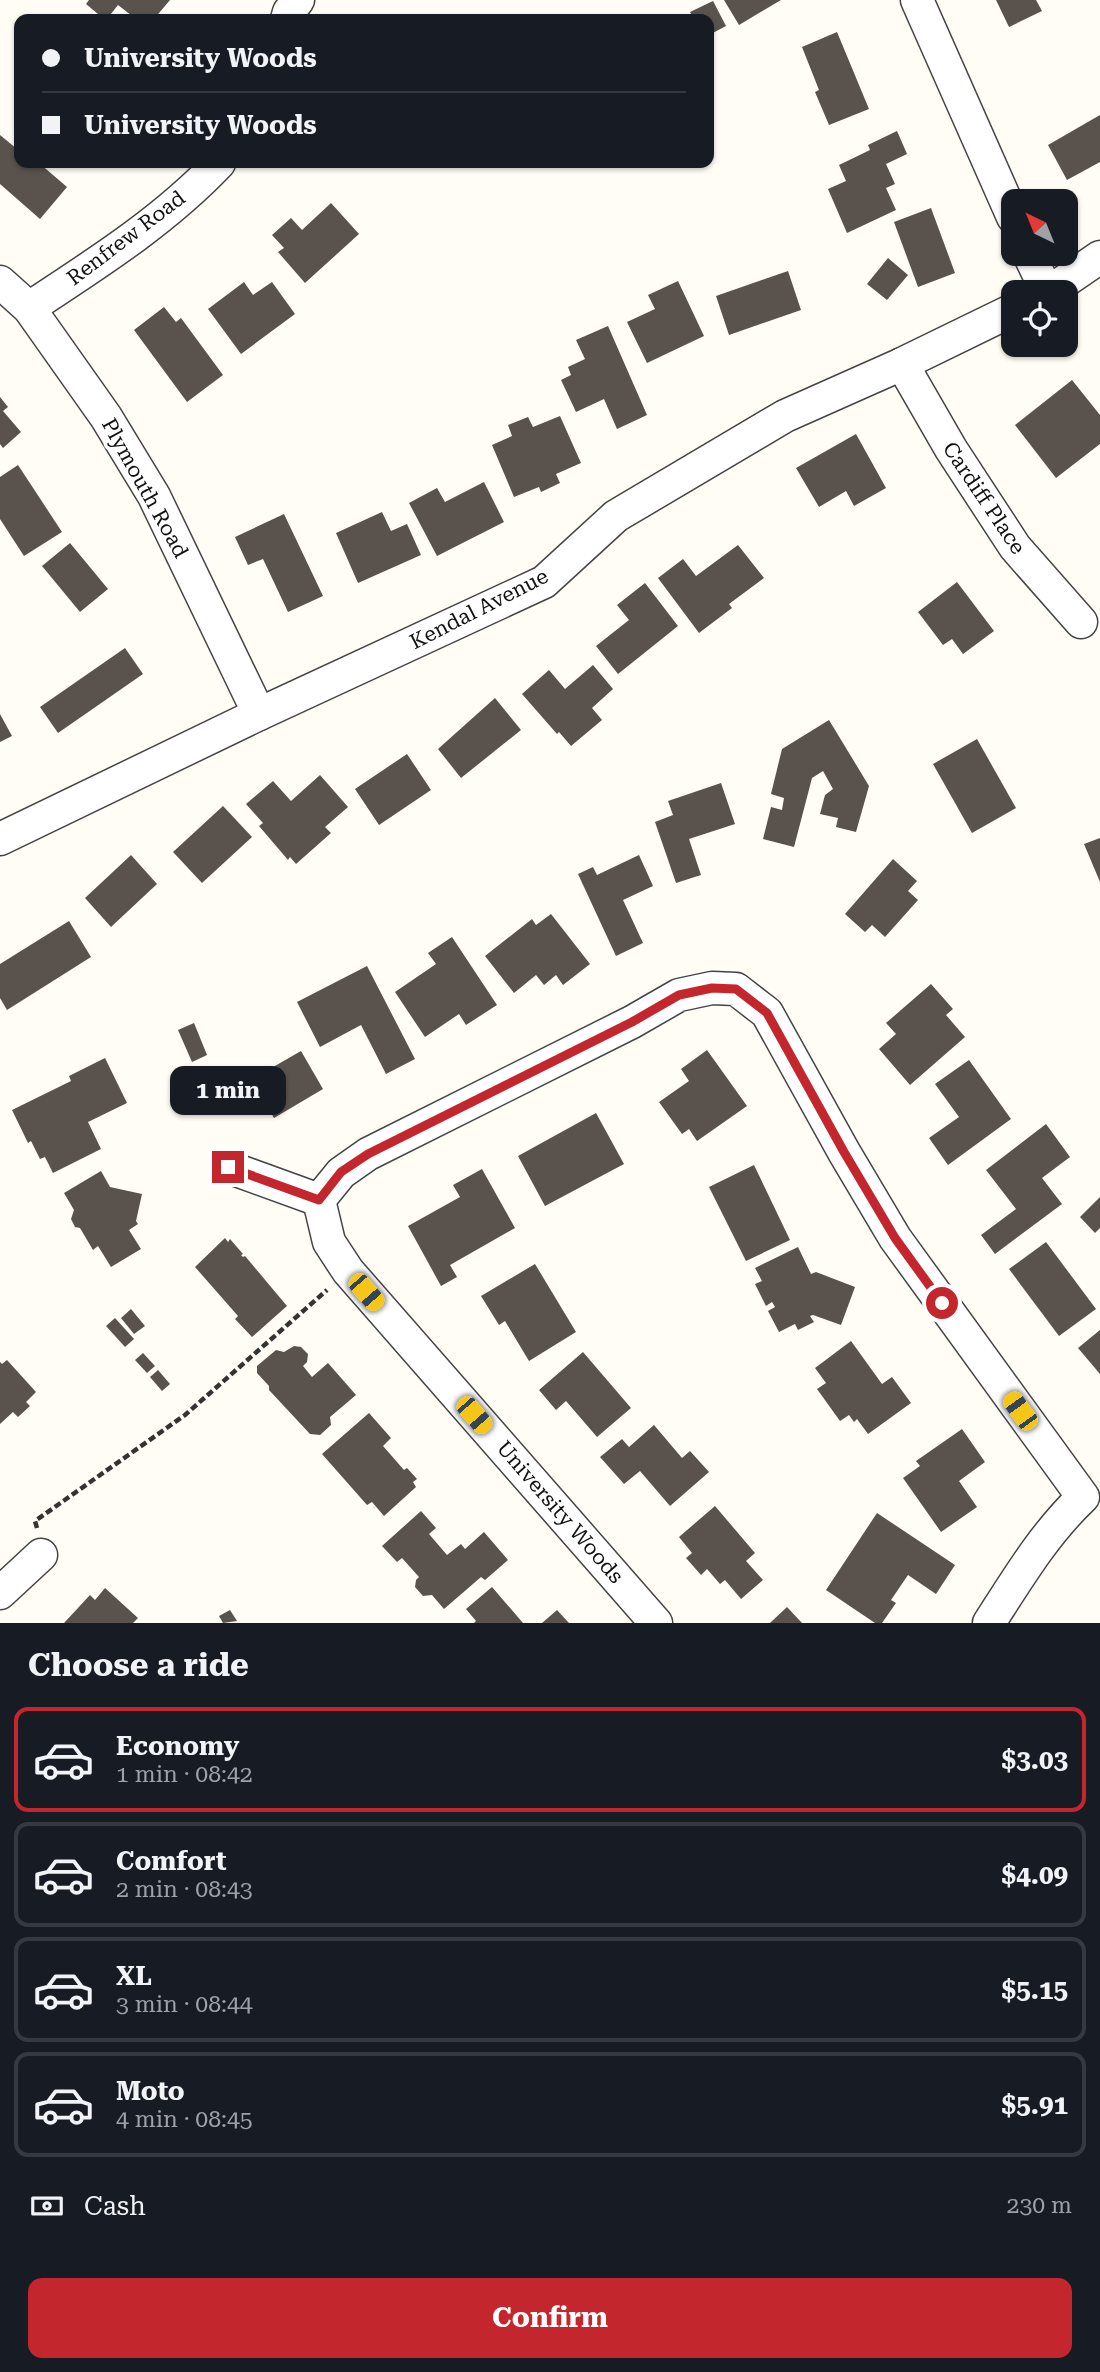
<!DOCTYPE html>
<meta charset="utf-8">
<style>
:root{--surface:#171b24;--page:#242831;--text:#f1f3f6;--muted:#9ea1a6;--line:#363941;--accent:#c4262e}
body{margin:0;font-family:"Roboto Serif",serif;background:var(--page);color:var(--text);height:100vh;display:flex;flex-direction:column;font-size:26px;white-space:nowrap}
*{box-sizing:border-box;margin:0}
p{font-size:23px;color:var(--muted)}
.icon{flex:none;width:38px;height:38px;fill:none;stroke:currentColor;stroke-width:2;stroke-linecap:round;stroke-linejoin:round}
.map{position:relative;height:1623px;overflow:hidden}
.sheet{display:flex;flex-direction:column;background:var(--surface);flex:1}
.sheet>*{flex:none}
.banner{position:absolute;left:14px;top:14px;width:700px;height:154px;border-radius:14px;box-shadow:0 2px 5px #0004;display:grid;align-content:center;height:154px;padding:0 28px;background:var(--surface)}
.needle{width:46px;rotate:317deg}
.buttons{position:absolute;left:1001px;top:189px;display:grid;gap:14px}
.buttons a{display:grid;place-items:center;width:77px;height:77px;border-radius:14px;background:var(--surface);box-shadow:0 2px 5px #0004;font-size:35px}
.end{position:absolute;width:32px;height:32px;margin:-16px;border:9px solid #c4262e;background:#fff;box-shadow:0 0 0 4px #fff}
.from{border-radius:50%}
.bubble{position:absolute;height:49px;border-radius:14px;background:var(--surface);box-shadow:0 2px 5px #0004;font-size:23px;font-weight:700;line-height:49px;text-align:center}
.car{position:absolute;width:21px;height:42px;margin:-21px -10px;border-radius:9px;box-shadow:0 0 5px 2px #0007;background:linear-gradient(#f5c518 24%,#345 0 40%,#f5c518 0 76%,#345 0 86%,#f5c518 0)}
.banner b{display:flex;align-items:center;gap:24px;height:66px;font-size:26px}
.banner b+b{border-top:2px solid var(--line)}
.banner i{width:18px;height:18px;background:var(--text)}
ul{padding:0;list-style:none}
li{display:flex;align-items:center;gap:21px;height:105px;margin:0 14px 10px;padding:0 14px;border:4px solid var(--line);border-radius:14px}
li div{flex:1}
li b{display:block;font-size:26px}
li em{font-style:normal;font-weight:700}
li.on{border-color:var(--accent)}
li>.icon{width:63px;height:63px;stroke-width:1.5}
h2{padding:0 28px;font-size:32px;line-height:84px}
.pay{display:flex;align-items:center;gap:18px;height:77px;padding:0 28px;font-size:26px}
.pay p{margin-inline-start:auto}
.action{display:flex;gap:14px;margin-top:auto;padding:14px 28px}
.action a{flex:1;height:80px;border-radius:14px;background:var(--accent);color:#fff;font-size:28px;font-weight:700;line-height:80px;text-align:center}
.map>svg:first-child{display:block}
</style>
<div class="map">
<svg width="1100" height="1623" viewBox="0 0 1100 1623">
<rect width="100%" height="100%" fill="#fffdf5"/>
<!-- building -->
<g fill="#5a524d">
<path d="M89,0H170L154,19H136L118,5L107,19H104L86,4Z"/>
<path d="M724,0H781L739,25Z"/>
<path d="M996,0H1036L1042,11L1009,27Z"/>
<path d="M713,1L726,26L709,35V19H694L690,12Z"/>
<path d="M837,32L869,109L829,125L815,92L819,90L802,47Z"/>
<path d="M1100,115V162L1067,180L1048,145Z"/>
<path d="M897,131L907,154L886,164L895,184L886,188L896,210L847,233L828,189L846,181L839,165L870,150L868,145Z"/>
<path d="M0,135L17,149L19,145V163H39L67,187L40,219L0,184Z"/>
<path d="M331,203L359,234L305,283L278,252L284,248L272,235L291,218L302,230Z"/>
<path d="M931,208L955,273L918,287L894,222Z"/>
<path d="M888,258L908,275L887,300L867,284Z"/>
<path d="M788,271L801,310L729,335L716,296Z"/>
<path d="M678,281L704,336L647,363L627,322L655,309L648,295Z"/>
<path d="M244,282L253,295L272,282L295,314L241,354L208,309Z"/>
<path d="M164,307L176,322L181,318L223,375L187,402L134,330Z"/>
<path d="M608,326L647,415L617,429L604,399L576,412L561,380L571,375L568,367L585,359L576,340Z"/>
<path d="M1072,380L1100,415V444L1056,478L1015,425Z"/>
<path d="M0,397L8,407L3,411L21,432L3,448L0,444Z"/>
<path d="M560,416L581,463L556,474L560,483L541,492L539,487L514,497L492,445L512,436L508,425L528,417L533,427Z"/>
<path d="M856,434L886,488L854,506L846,491L819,507L796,468Z"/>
<path d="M18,465L62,532L24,556L0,519V477Z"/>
<path d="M484,482L504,522L437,556L409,503L437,488L445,502Z"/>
<path d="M382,512L391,531L407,524L421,555L358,583L336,533Z"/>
<path d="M284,514L323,596L288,612L263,559L248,565L235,537Z"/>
<path d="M70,543L108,589L80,612L42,566Z"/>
<path d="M738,545L764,578L729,604L732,608L699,633L658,578L683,559L696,576Z"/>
<path d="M957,582L994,631L963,654L952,639L943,645L918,612Z"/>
<path d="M645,583L678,626L618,674L596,646L629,620L617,605Z"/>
<path d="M125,648L143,674L58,733L40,707Z"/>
<path d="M593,665L613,689L592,708L602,720L571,746L559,732L557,734L522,694L549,670L565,689Z"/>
<path d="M495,698L521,730L461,778L438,749Z"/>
<path d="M0,714L12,736L0,742Z"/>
<path d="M829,720L869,786L856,832L836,827L838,818L820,814L825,795L833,789L823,771L812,778L794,847L763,839L771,807L782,810L784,798L771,794L782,749Z"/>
<path d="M977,739L1016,808L972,833L933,764Z"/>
<path d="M407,754L431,790L379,825L355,789Z"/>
<path d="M320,775L348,807L325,827L331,833L296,864L290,857L288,860L259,826L263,823L246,804L273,781L291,801Z"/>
<path d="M721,783L735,824L689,839L701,875L676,883L655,822L673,815L668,801Z"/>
<path d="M223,806L252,837L202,883L173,852Z"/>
<path d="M1100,838V882L1084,844Z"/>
<path d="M131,855L157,884L111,927L85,898Z"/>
<path d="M639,855L653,886L623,900L643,943L616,956L578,874L593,867L597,875Z"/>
<path d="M893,859L917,881L908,891L918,900L885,937L872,925L865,932L845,914Z"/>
<path d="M551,914L590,964L563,985L556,975L544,985L536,975L514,993L485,956L532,919L536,925Z"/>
<path d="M69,921L91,957L7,1010L0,998V964Z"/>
<path d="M452,937L497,1005L466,1025L459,1014L425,1037L395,992L436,964L428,953Z"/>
<path d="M367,966L415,1059L386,1074L361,1025L320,1047L297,1002Z"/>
<path d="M931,984L953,1009L946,1015L965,1037L910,1085L879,1049L896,1034L886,1023Z"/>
<path d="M194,1023L207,1055L192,1062L178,1030Z"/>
<path d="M707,1050L747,1106L697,1141L689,1129L682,1134L659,1102L689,1081L681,1069Z"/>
<path d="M301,1051L323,1089L274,1118L261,1095L242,1106L233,1090Z"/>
<path d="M105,1058L127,1103L88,1122L101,1149L53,1173L45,1157L40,1159L31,1141L28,1143L12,1110L71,1081L69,1076Z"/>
<path d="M969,1060L1011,1119L948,1165L929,1138L959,1117L935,1084Z"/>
<path d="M596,1113L624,1164L545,1206L518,1156Z"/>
<path d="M1046,1124L1070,1157L1042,1178L1062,1204L995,1254L981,1235L1016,1209L986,1170Z"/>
<path d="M754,1165L790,1240L746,1261L709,1187Z"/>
<path d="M482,1169L515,1228L450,1265L457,1277L441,1286L408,1226L460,1197L453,1185Z"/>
<path d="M101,1171L110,1187L142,1194L136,1221L138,1224L129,1230L141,1249L111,1267L98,1246L93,1250L80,1228L75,1227L71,1219L74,1210L64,1193Z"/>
<path d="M1100,1197V1228L1095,1233L1080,1217Z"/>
<path d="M225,1238L228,1242L230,1239L243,1254L241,1255L243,1257L245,1256L287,1306L252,1337L235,1319L238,1316L195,1267Z"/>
<path d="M1046,1242L1096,1309L1059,1336L1009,1269Z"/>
<path d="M798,1247L811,1274L816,1272L855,1287L841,1325L813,1315L810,1316L814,1322L798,1330L795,1324L779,1332L768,1311L775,1307L772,1302L766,1306L755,1284L762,1281L755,1268Z"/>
<path d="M535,1264L576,1332L529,1361L505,1321L499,1325L481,1296Z"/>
<path d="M131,1309L145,1326L134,1334L121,1318Z"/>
<path d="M115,1318L134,1339L125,1347L106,1326Z"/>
<path d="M1100,1330V1374L1078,1348Z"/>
<path d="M851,1341L882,1384L892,1377L911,1403L868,1434L857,1419L854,1422L849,1415L840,1421L817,1389L826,1383L815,1368Z"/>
<path d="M294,1346L301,1347L308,1354L307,1362L303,1366L312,1377L328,1363L356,1395L330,1417L331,1425L320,1435L310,1434L269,1390V1386L257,1373V1366L276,1350L284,1352Z"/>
<path d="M583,1352L631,1408L597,1437L566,1401L556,1410L539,1390Z"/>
<path d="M143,1353L155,1366L147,1373L135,1360Z"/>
<path d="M7,1360L36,1392L26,1402L30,1406L18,1417L13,1412L0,1424V1362L2,1364Z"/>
<path d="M158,1370L170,1384L162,1391L150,1377Z"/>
<path d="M369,1413L391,1438L383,1446L404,1470L407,1468L417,1479L413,1482L416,1487L384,1516L372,1502L367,1505L322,1454Z"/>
<path d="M654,1425L682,1458L690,1451L709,1472L670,1506L640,1471L624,1484L600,1457L622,1439L629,1447Z"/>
<path d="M962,1429L985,1462L959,1481L977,1507L941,1532L903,1478L920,1466L916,1461Z"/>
<path d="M715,1506L755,1553L746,1561L763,1580L741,1599L725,1580L720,1584L707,1569L701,1575L686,1558L692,1553L679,1537Z"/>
<path d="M421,1511L436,1528L429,1534L447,1555L461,1544L465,1549L484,1532L508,1560L485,1580L481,1577L444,1609L432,1595L423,1596L415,1587L416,1580L419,1577L402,1558L397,1562L382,1546Z"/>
<path d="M877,1513L955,1565L936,1594L908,1575L891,1600L896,1603L882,1623H875L826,1590Z"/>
<path d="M492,1587L523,1623H474L476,1621L466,1609Z"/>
<path d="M105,1588L138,1618L133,1623H64L90,1595L95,1600Z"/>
<path d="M787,1607L802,1623H770Z"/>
<path d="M230,1610L237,1621L223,1623L219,1616Z"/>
<path d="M557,1610L569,1623H542Z"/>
</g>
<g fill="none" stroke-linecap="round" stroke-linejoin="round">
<defs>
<g id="minor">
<path d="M917,0L1013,217"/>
<path d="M287,19L289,12L298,0"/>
<path d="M1029,254L1047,292"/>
<path d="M0,282L29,308L106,417L154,496L259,714"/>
<path d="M1049,292L1100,257"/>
<path d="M29,308C96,264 164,221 219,163"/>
<path d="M902,364L951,449L1015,547L1081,622"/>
<path d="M0,839L259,714L544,582L616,516L785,416L902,364L1013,310"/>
<path d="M228,1167L319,1200"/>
<path d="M0,1593L41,1555"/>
<path d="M656,1623L348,1271L329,1242L319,1200L341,1173L368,1154L632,1022L679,995L712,988L736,989L767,1013L844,1152L895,1238L1083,1497C1044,1534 1018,1578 989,1623"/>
</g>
</defs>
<!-- minor casing -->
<use href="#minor" stroke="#444" stroke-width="35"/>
<!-- path -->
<path stroke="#333" stroke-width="4.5" stroke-dasharray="7 3.5" stroke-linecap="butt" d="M37,1528L35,1521L185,1415L327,1290"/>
<!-- minor -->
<use href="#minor" stroke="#fff" stroke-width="32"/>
</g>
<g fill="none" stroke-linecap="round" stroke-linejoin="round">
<!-- route -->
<path stroke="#c4262e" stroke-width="9" d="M228,1167L319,1200L341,1172L368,1154L632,1022L679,995L712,988L736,989L767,1013L844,1152L895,1238L942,1303"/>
</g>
<g text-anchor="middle" stroke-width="7" stroke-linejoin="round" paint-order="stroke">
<!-- street labels -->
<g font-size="21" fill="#111" stroke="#fff">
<text transform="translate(126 238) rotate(-37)" y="7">Renfrew Road</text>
<text transform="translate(145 488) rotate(61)" y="7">Plymouth Road</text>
<text transform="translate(984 498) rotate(56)" y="7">Cardiff Place</text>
<text transform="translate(479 609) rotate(-27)" y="7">Kendal Avenue</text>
<text transform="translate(560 1512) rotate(49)" y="7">University Woods</text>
</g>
</g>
</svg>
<div class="buttons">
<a><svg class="needle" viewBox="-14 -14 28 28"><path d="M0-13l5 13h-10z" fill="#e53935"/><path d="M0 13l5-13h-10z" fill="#9ea1a6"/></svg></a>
<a><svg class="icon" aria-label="locate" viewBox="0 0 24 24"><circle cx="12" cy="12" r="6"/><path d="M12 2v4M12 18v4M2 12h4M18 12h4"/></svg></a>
</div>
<i class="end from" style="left:942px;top:1303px"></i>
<i class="end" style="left:228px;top:1167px"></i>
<div class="bubble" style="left:170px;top:1066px;width:116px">1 min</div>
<i class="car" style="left:366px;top:1292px;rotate:139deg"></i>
<i class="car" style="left:1020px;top:1411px;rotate:324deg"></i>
<i class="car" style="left:474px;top:1415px;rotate:139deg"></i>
<div class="banner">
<b><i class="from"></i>University Woods</b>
<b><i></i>University Woods</b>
</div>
</div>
<section class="sheet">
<h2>Choose a ride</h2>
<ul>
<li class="on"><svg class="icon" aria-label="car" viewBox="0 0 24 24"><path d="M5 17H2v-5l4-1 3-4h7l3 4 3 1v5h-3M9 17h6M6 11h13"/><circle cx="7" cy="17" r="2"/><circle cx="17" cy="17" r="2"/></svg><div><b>Economy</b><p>1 min · 08:42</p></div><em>$3.03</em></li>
<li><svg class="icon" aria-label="car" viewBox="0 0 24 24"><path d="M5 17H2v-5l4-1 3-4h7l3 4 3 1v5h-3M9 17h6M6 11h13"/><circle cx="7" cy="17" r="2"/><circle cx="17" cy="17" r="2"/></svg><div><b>Comfort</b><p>2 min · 08:43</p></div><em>$4.09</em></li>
<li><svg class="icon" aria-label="car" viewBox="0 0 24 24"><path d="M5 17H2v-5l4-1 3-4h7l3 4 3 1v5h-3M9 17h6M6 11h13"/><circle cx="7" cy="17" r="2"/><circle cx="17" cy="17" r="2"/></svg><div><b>XL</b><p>3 min · 08:44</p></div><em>$5.15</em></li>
<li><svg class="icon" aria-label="car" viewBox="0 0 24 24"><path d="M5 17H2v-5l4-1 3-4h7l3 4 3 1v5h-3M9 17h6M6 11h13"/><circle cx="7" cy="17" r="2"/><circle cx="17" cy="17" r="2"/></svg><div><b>Moto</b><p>4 min · 08:45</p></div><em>$5.91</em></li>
</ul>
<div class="pay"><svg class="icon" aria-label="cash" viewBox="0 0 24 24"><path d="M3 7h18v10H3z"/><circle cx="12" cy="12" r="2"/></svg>Cash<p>230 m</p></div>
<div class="action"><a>Confirm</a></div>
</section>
